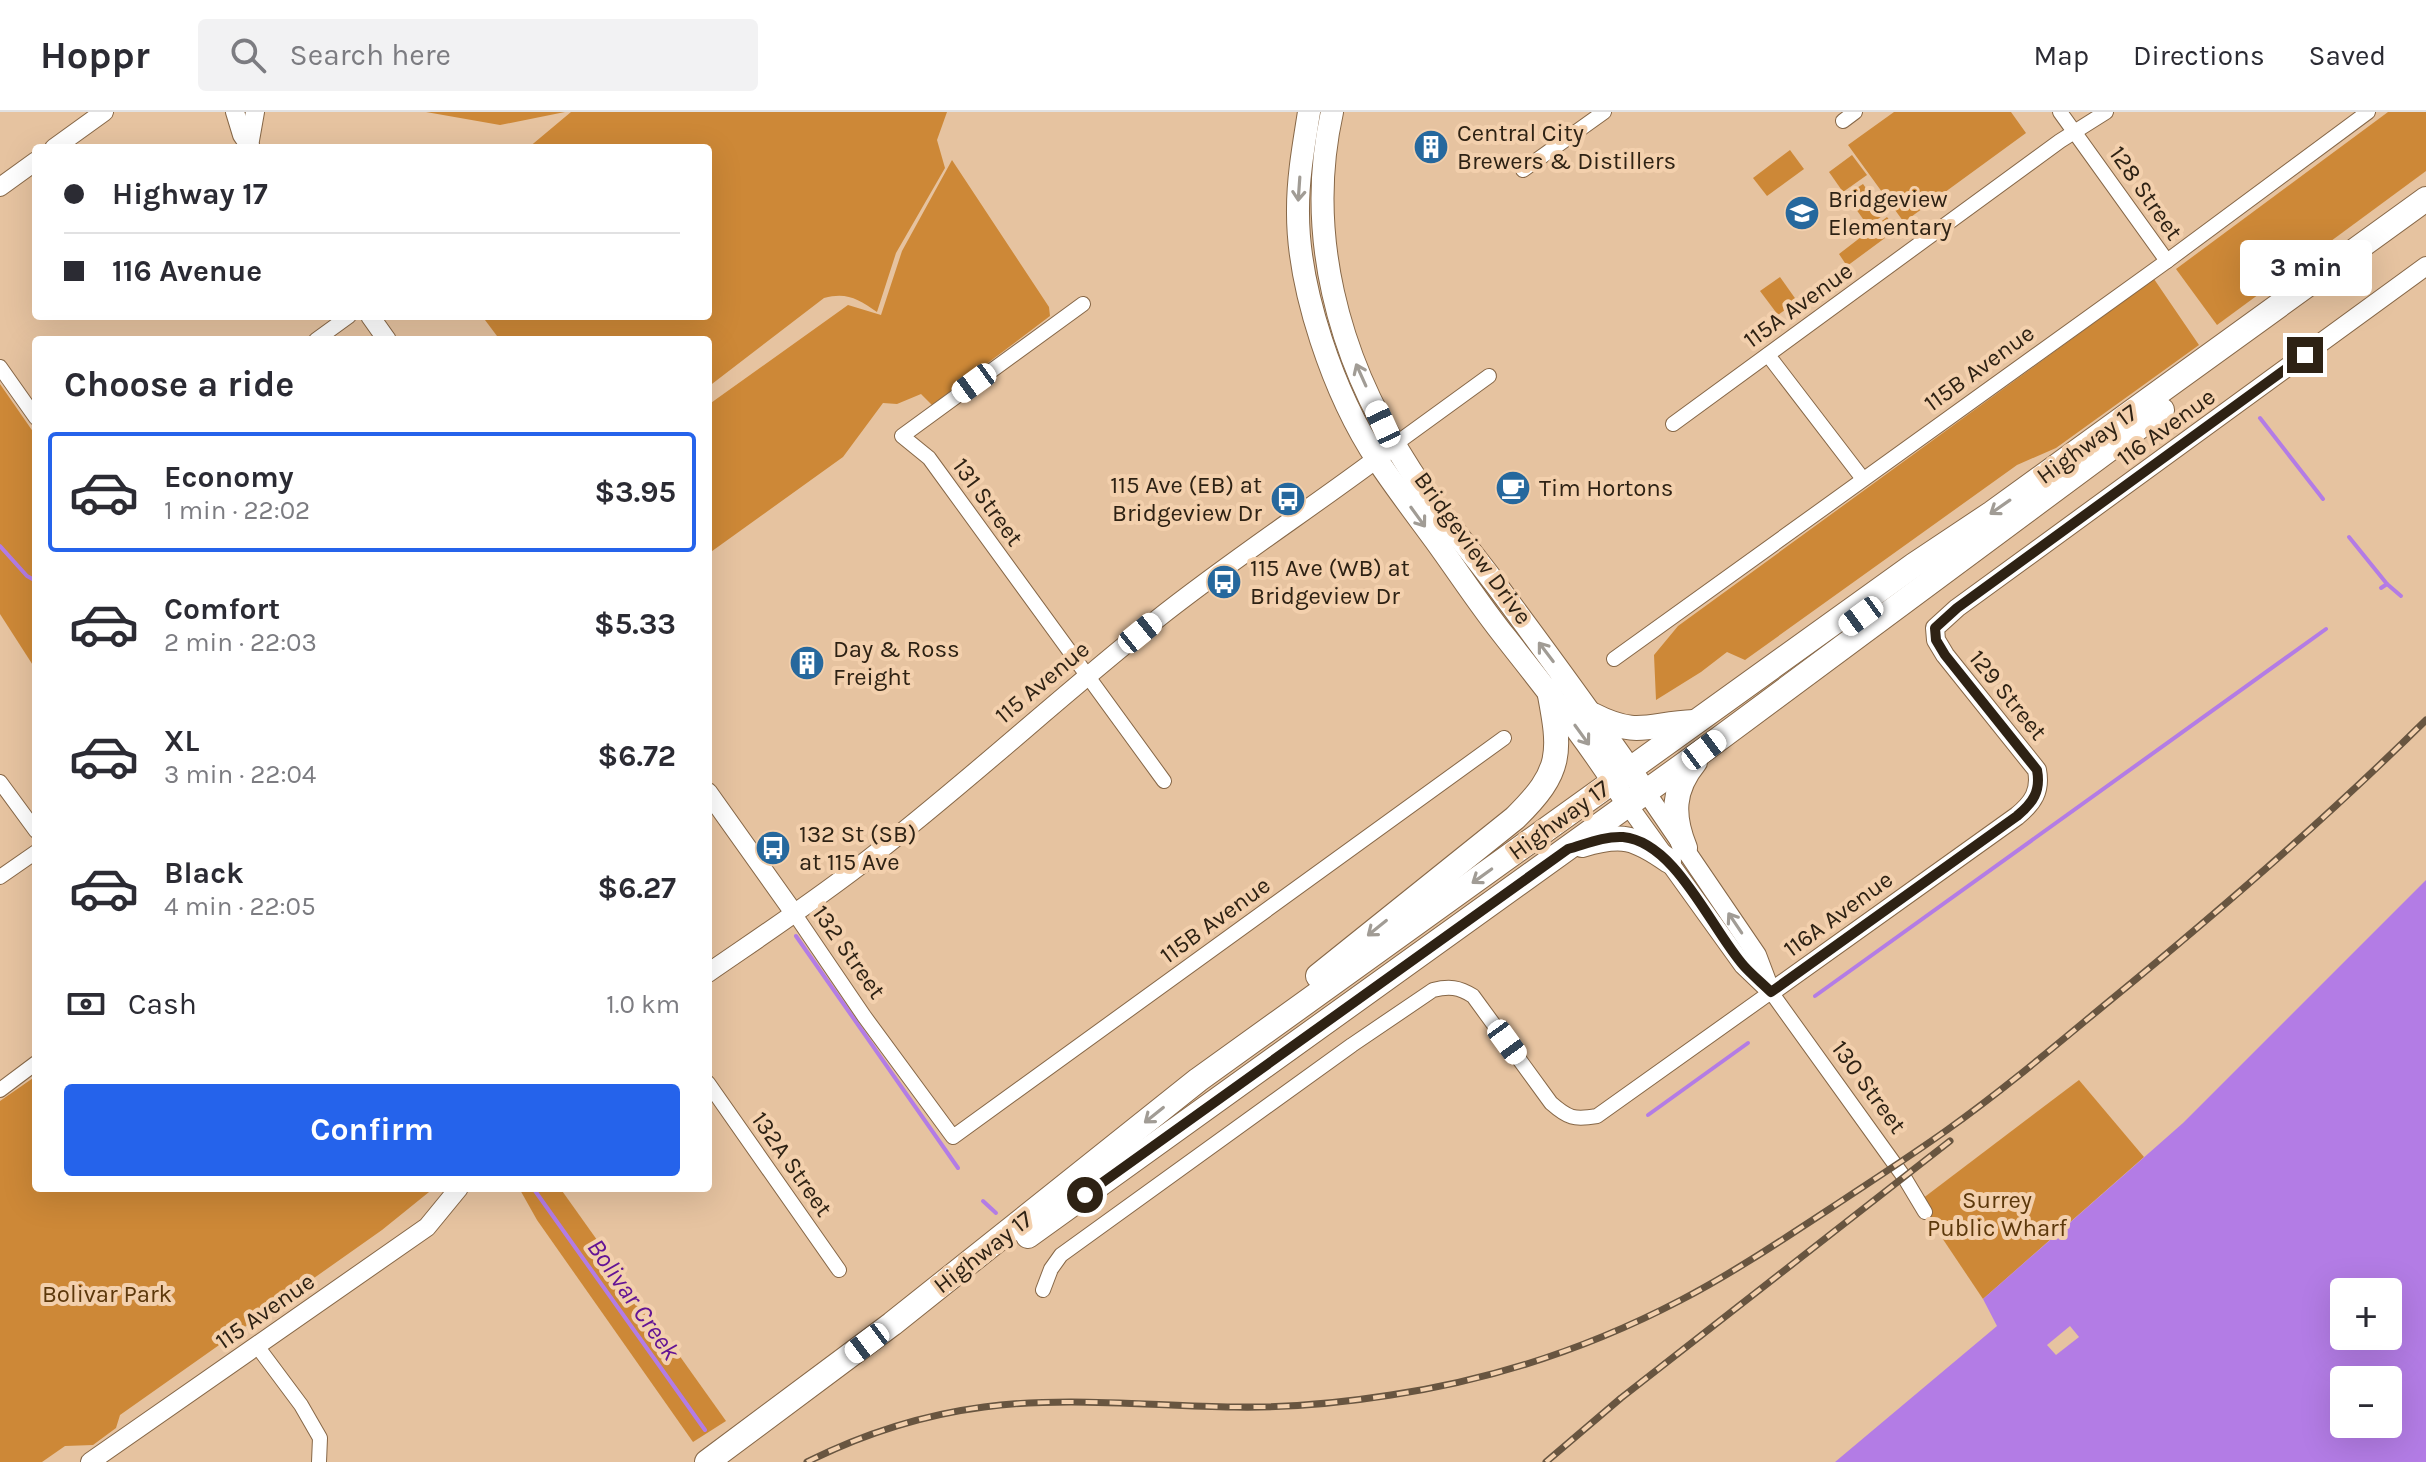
<!DOCTYPE html>
<meta charset="utf-8">
<style>
:root{--surface:#fff;--page:#f2f2f3;--text:#2b2b33;--muted:#7c7c81;--line:#e1e1e2;--accent:#2563eb}
body{margin:0;font-family:Karla,sans-serif;background:var(--page);color:var(--text);height:100vh;display:flex;flex-direction:column;font-size:30px;white-space:nowrap}
*{box-sizing:border-box;margin:0}
p{font-size:26px;color:var(--muted)}
.icon{flex:none;width:44px;height:44px;fill:none;stroke:currentColor;stroke-width:2;stroke-linecap:round;stroke-linejoin:round}
.map{position:relative;flex:1;overflow:hidden}
.panel{position:absolute;left:32px;top:224px;width:680px;height:856px;display:flex;flex-direction:column;background:var(--surface);border-radius:8px;box-shadow:0 8px 32px #0002}
.panel>*{flex:none}
.hud{position:absolute;left:32px;top:32px;width:680px;height:176px;border-radius:8px;box-shadow:0 8px 32px #0002;display:grid;align-content:center;height:176px;padding:0 32px;background:var(--surface)}
.controls{position:absolute;left:2330px;top:1166px;display:grid;gap:16px}
.controls a{display:grid;place-items:center;width:72px;height:72px;border-radius:8px;background:var(--surface);box-shadow:0 8px 32px #0002;font-size:40px}
.end{position:absolute;width:36px;height:36px;margin:-18px;border:10px solid #2e2214;background:#fff;box-shadow:0 0 0 4px #fff}
.from{border-radius:50%}
.bubble{position:absolute;height:56px;border-radius:8px;background:var(--surface);box-shadow:0 8px 32px #0002;font-size:26px;font-weight:700;line-height:56px;text-align:center}
.car{position:absolute;width:24px;height:48px;margin:-24px -12px;border-radius:10px;box-shadow:0 0 6px 2px #0007;background:linear-gradient(#fff 24%,#345 0 40%,#fff 0 76%,#345 0 86%,#fff 0)}
.hud b{display:flex;align-items:center;gap:28px;height:76px;font-size:30px}
.hud b+b{border-top:2px solid var(--line)}
.hud i{width:20px;height:20px;background:var(--text)}
ul{padding:0;list-style:none}
li{display:flex;align-items:center;gap:24px;height:120px;margin:0 16px 12px;padding:0 16px;border:4px solid transparent;border-radius:8px}
li div{flex:1}
li b{display:block;font-size:30px}
li em{font-style:normal;font-weight:700}
li.selected{border-color:var(--accent)}
li>.icon{width:72px;height:72px;stroke-width:1.5}
h2{padding:0 32px;font-size:36px;line-height:96px}
.pay{display:flex;align-items:center;gap:20px;height:88px;padding:0 32px;font-size:30px}
.pay p{margin-inline-start:auto}
.cta{display:flex;gap:16px;margin-top:auto;padding:16px 32px}
.cta a{flex:1;height:92px;border-radius:8px;background:var(--accent);color:#fff;font-size:32px;font-weight:700;line-height:92px;text-align:center}
header{display:flex;align-items:center;gap:48px;box-sizing:border-box;height:112px;padding:0 40px;background:var(--surface);border-bottom:2px solid var(--line)}
header strong{font-size:38px}
nav{display:flex;gap:44px;margin-inline-start:auto;font-size:28px}
.search{width:560px;height:72px;background:var(--page);display:flex;align-items:center;gap:20px;box-sizing:border-box;padding:0 28px;border-radius:8px;color:var(--muted);font-size:30px}
.map>svg:first-child{display:block}
</style>
<header>
<strong>Hoppr</strong>
<div class="search"><svg class="icon" aria-label="search" viewBox="0 0 24 24"><circle cx="10" cy="10" r="6"/><path d="M15 15l6 6"/></svg>Search here</div>
<nav><a>Map</a><a>Directions</a><a>Saved</a></nav>
</header>
<div class="map">
<svg width="2426" height="1350" viewBox="0 0 2426 1350">
<rect width="100%" height="100%" fill="#e6c3a0"/>
<!-- green -->
<g fill="#cd8837">
<path d="M426,0H565L500,13Z"/>
<path d="M571,0H947L937,28L945,56L896,141L877,200C858,187 847,180 824,186L708,275V228H500L482,204H708V36H528Z"/>
<path d="M1894,0H2011L2026,21L1904,110L1907,119L1902,125L1889,123L1847,154L1839,142L1887,105L1892,112L1897,108L1903,109L1848,33Z"/>
<path d="M2388,0H2426V59L2217,213L2176,157Z"/>
<path d="M1790,38L1804,57L1767,84L1753,66Z"/>
<path d="M1852,43L1867,63L1843,80L1829,60Z"/>
<path d="M952,48L1049,195L1050,204L932,293L921,282L897,292L883,291L843,345L708,442V293L848,193L881,203L902,139Z"/>
<path d="M1863,72L1885,102L1868,114L1846,83Z"/>
<path d="M1780,165L1797,189L1778,203L1760,179Z"/>
<path d="M2154,167L2199,233L2056,336L2017,353L1745,548L1727,540L1701,560L1656,588L1654,543L1678,514Z"/>
<path d="M0,272L36,324V558L0,502Z"/>
<path d="M36,964V1076H434L382,1118L120,1303L116,1316L93,1333L65,1334L42,1350H0V989Z"/>
<path d="M2079,968L2144,1045L1983,1187L1918,1090Z"/>
<path d="M519,1076H560L726,1309L693,1330L537,1108Z"/>
</g>
<!-- water -->
<path fill="#b37ce5" fill-rule="evenodd" d="M2426,768V1350H1835L1997,1214L1983,1187L2183,1011ZM2344,1180H2388V1224H2344ZM2344,1268H2388V1312H2344Z"/>
<!-- pier -->
<path fill="#e6c3a0" d="M2070,1214L2079,1225L2056,1243L2047,1233Z"/>
<g fill="none" stroke-linecap="round" stroke-linejoin="round">
<!-- stream -->
<g stroke="#b37ce5" stroke-width="4">
<path d="M2260,306L2323,387"/>
<path d="M2349,425L2387,472"/>
<path d="M0,434L27,464L36,469"/>
<path d="M2381,476L2387,472L2401,484"/>
<path d="M796,824L958,1056"/>
<path d="M1815,884L2326,517"/>
<path d="M1648,1003L1748,931"/>
<path d="M533,1076L705,1318"/>
<path d="M983,1089L996,1101"/>
</g>
<defs>
<g id="street">
<path d="M2060,0L2167,149"/>
<path d="M1843,9L1855,0"/>
<path d="M1523,58L1604,0"/>
<path d="M1083,192L902,324L929,346L1164,669"/>
<path d="M316,228L349,204"/>
<path d="M1768,243L1863,367"/>
<path d="M0,255L36,306"/>
<path d="M1673,312L2060,29L2106,0"/>
<path d="M1394,333L1489,264"/>
<path d="M1614,547L2167,149L2368,0"/>
<path d="M0,670L36,719"/>
<path d="M0,765L36,740"/>
<path d="M794,801L864,904L953,1025L1504,626"/>
<path d="M708,971L839,1158"/>
<path d="M0,978L36,951"/>
<path d="M1043,1178L1051,1157L1061,1143L1352,933L1433,878C1449,874 1459,875 1473,884L1551,991C1568,1006 1574,1008 1597,1004L1771,880L1904,1065L1925,1100"/>
<path d="M257,1234L301,1293L320,1326L319,1350"/>
</g>
<g id="secondary">
<path d="M235,0L242,23L251,36"/>
<path d="M249,34L255,0"/>
<path d="M54,36L104,0"/>
<path d="M0,75L36,49"/>
<path d="M370,204L387,228"/>
<path d="M708,680L794,801"/>
<path d="M1646,680L1757,843L1771,880"/>
<path d="M1628,693L1743,853L1766,875"/>
<path d="M708,861C763,823 819,786 871,745C969,669 1059,585 1156,508C1230,449 1310,397 1386,340"/>
<path d="M1771,880L2017,704C2033,691 2041,679 2037,658L1945,543L1936,528L1935,516L1957,496L2426,154"/>
<path d="M90,1350L427,1115L459,1076"/>
</g>
<g id="primary">
<path d="M1309,0C1304,32 1298,64 1298,97C1297,176 1334,283 1378,349C1396,376 1416,402 1435,428C1459,461 1481,495 1506,526C1549,581 1592,634 1628,693"/>
<path d="M1332,0C1305,121 1338,245 1404,348C1430,391 1464,430 1494,470C1544,537 1593,604 1641,673"/>
</g>
<g id="highway">
<path d="M1593,603C1638,626 1648,612 1694,610"/>
<path d="M1582,733C1622,721 1635,725 1669,749"/>
<path d="M1685,736C1672,704 1672,678 1695,650"/>
<path d="M1318,864L1515,706C1563,659 1561,641 1549,578"/>
<path d="M1028,1124L1704,638L2162,298"/>
<path d="M707,1350L892,1212L1198,968L1914,453L1992,401L2426,87"/>
</g>
</defs>
<!-- street casing -->
<use href="#street" stroke="#866747" stroke-width="16"/>
<!-- secondary casing -->
<use href="#secondary" stroke="#866747" stroke-width="20"/>
<!-- primary casing -->
<use href="#primary" stroke="#866747" stroke-width="24"/>
<!-- highway casing -->
<use href="#highway" stroke="#866747" stroke-width="26"/>
<!-- street -->
<use href="#street" stroke="#fff" stroke-width="14"/>
<!-- secondary -->
<use href="#secondary" stroke="#fff" stroke-width="18"/>
<!-- primary -->
<use href="#primary" stroke="#fff" stroke-width="22"/>
<!-- highway -->
<use href="#highway" stroke="#fff" stroke-width="24"/>
<defs>
<g id="rail">
<path d="M807,1350C863,1322 922,1303 984,1295C1066,1284 1151,1294 1234,1295C1287,1296 1340,1291 1391,1283C1492,1268 1591,1235 1681,1188C1733,1161 1782,1128 1831,1096C1870,1070 1909,1045 1947,1018C2002,979 2055,934 2107,891C2217,801 2325,708 2426,608"/>
<path d="M1546,1350L1621,1286L1950,1029"/>
</g>
</defs>
<!-- rail casing -->
<use href="#rail" stroke="#685540" stroke-width="7"/>
<!-- rail -->
<use href="#rail" stroke="#f3d0ad" stroke-width="4" stroke-dasharray="12" stroke-linecap="butt"/>
</g>
<!-- one-way arrows -->
<defs><path id="oneway-shaft" d="M-6 0H5M1.5-3L5.5 0L1.5 3" fill="none" stroke-width="1.6" stroke-linecap="round" stroke-linejoin="round" transform="scale(2)"/></defs>
<g stroke="#a19c95">
<use href="#oneway-shaft" transform="translate(1299 77) rotate(94)"/>
<use href="#oneway-shaft" transform="translate(1361 263) rotate(-114)"/>
<use href="#oneway-shaft" transform="translate(2000 395) rotate(145)"/>
<use href="#oneway-shaft" transform="translate(1418 405) rotate(54)"/>
<use href="#oneway-shaft" transform="translate(1546 540) rotate(-127)"/>
<use href="#oneway-shaft" transform="translate(1582 623) rotate(54)"/>
<use href="#oneway-shaft" transform="translate(1482 764) rotate(144)"/>
<use href="#oneway-shaft" transform="translate(1735 811) rotate(-124)"/>
<use href="#oneway-shaft" transform="translate(1377 816) rotate(141)"/>
<use href="#oneway-shaft" transform="translate(1154 1003) rotate(141)"/>
</g>
<g fill="none" stroke-linecap="round" stroke-linejoin="round">
<!-- route -->
<path stroke="#2e2214" stroke-width="10" d="M1085,1083L1568,737C1586,732 1604,724 1623,725C1676,730 1711,817 1744,854C1752,863 1762,871 1771,880L2017,704C2033,691 2041,679 2037,658L1945,543L1936,528L1935,516L1957,496L2305,243"/>
</g>
<!-- icons -->
<defs>
<symbol id="building-disc" viewBox="-11 -11 22 22"><circle r="9.5" fill="#26689d" stroke="#f3d0ad"/><path d="M-4-6H4V6H1V3H-1V6H-4ZM-2.5-4.3h1.7v1.8h-1.7ZM.8-4.3h1.7v1.8H.8ZM-2.5-1h1.7V.8h-1.7ZM.8-1h1.7V.8H.8Z" fill="#fff"/></symbol>
<symbol id="school-disc" viewBox="-11 -11 22 22"><circle r="9.5" fill="#26689d" stroke="#f3d0ad"/><path d="M0-5L7-2L0 1L-7-2ZM-4 1L0 2.5L4 1V4Q0 6-4 4Z" fill="#fff"/></symbol>
<symbol id="cafe-disc" viewBox="-11 -11 22 22"><circle r="9.5" fill="#26689d" stroke="#f3d0ad"/><path d="M-5.5-4.5H6V0H3Q3 3.5 0 3.5H-2.5Q-5.5 3.5-5.5 0ZM3-3.2v2h1.7v-2ZM-6 4.5H4V6H-6Z" fill="#fff"/></symbol>
<symbol id="bus-disc" viewBox="-11 -11 22 22"><circle r="9.5" fill="#26689d" stroke="#f3d0ad"/><path d="M-5-6H5V4H4V6H2V4H-2V6H-4V4H-5ZM-3.5-4V0h7V-4ZM-3.5 1.2v1.5H-2V1.2ZM2 1.2v1.5H3.5V1.2Z" fill="#fff"/></symbol>
</defs>
<g fill-rule="evenodd">
<use href="#building-disc" x="1411" y="15" width="40" height="40"/>
<use href="#school-disc" x="1782" y="81" width="40" height="40"/>
<use href="#cafe-disc" x="1493" y="356" width="40" height="40"/>
<use href="#bus-disc" x="1268" y="367" width="40" height="40"/>
<use href="#bus-disc" x="1204" y="450" width="40" height="40"/>
<use href="#building-disc" x="787" y="531" width="40" height="40"/>
<use href="#bus-disc" x="753" y="716" width="40" height="40"/>
</g>
<g text-anchor="middle" stroke-width="8" stroke-linejoin="round" paint-order="stroke">
<!-- poi labels -->
<g font-size="24" fill="#2e2214" stroke="#f3d0ad" text-anchor="start">
<text x="1457" y="29">Central City<tspan x="1457" dy="28">Brewers &amp; Distillers</tspan></text>
<text x="1828" y="95">Bridgeview<tspan x="1828" dy="28">Elementary</tspan></text>
<text x="1262" y="381" text-anchor="end">115 Ave (EB) at<tspan x="1262" dy="28">Bridgeview Dr</tspan></text>
<text x="1539" y="384">Tim Hortons</text>
<text x="1250" y="464">115 Ave (WB) at<tspan x="1250" dy="28">Bridgeview Dr</tspan></text>
<text x="833" y="545">Day &amp; Ross<tspan x="833" dy="28">Freight</tspan></text>
<text x="799" y="730">132 St (SB)<tspan x="799" dy="28">at 115 Ave</tspan></text>
</g>
<!-- street labels -->
<g font-size="24" fill="#2e2214" stroke="#f3d0ad">
<text transform="translate(2146 81) rotate(55)" y="8">128 Street</text>
<text transform="translate(1798 193) rotate(-36)" y="8">115A Avenue</text>
<text transform="translate(1979 256) rotate(-36)" y="8">115B Avenue</text>
<text transform="translate(2166 315) rotate(-36)" y="8">116 Avenue</text>
<text transform="translate(2087 332) rotate(-36)" y="8">Highway 17</text>
<text transform="translate(988 390) rotate(54)" y="8">131 Street</text>
<text transform="translate(1473 436) rotate(54)" y="8">Bridgeview Drive</text>
<text transform="translate(1042 570) rotate(-40)" y="8">115 Avenue</text>
<text transform="translate(2008 583) rotate(51)" y="8">129 Street</text>
<text transform="translate(1559 708) rotate(-36)" y="8">Highway 17</text>
<text transform="translate(1838 802) rotate(-36)" y="8">116A Avenue</text>
<text transform="translate(1215 808) rotate(-36)" y="8">115B Avenue</text>
<text transform="translate(849 840) rotate(55)" y="8">132 Street</text>
<text transform="translate(1869 975) rotate(54)" y="8">130 Street</text>
<text transform="translate(792 1052) rotate(55)" y="8">132A Street</text>
<text transform="translate(983 1140) rotate(-38)" y="8">Highway 17</text>
<text transform="translate(265 1199) rotate(-35)" y="8">115 Avenue</text>
</g>
<!-- park labels -->
<g font-size="24" fill="#5c380b" stroke="#f3d0ad">
<text x="1997" y="1096">Surrey<tspan x="1997" dy="28">Public Wharf</tspan></text>
<text x="107" y="1190">Bolivar Park</text>
</g>
<!-- water labels -->
<g font-size="26" font-style="italic" fill="#641495" stroke="#f3d0ad">
<text transform="translate(634 1187) rotate(55)" y="9">Bolivar Creek</text>
</g>
</g>
</svg>
<div class="controls">
<a>+</a>
<a>−</a>
</div>
<i class="end from" style="left:1085px;top:1083px"></i>
<i class="end" style="left:2305px;top:243px"></i>
<div class="bubble" style="left:2240px;top:128px;width:132px">3 min</div>
<i class="car" style="left:974px;top:271px;rotate:234deg"></i>
<i class="car" style="left:1383px;top:312px;rotate:335deg"></i>
<i class="car" style="left:1861px;top:504px;rotate:234deg"></i>
<i class="car" style="left:1140px;top:521px;rotate:51deg"></i>
<i class="car" style="left:1704px;top:638px;rotate:53deg"></i>
<i class="car" style="left:1507px;top:930px;rotate:144deg"></i>
<i class="car" style="left:867px;top:1231px;rotate:233deg"></i>
<div class="hud">
<b><i class="from"></i>Highway 17</b>
<b><i></i>116 Avenue</b>
</div>
<section class="panel">
<h2>Choose a ride</h2>
<ul>
<li class="selected"><svg class="icon" aria-label="car" viewBox="0 0 24 24"><path d="M5 17H2v-5l4-1 3-4h7l3 4 3 1v5h-3M9 17h6M6 11h13"/><circle cx="7" cy="17" r="2"/><circle cx="17" cy="17" r="2"/></svg><div><b>Economy</b><p>1 min · 22:02</p></div><em>$3.95</em></li>
<li><svg class="icon" aria-label="car" viewBox="0 0 24 24"><path d="M5 17H2v-5l4-1 3-4h7l3 4 3 1v5h-3M9 17h6M6 11h13"/><circle cx="7" cy="17" r="2"/><circle cx="17" cy="17" r="2"/></svg><div><b>Comfort</b><p>2 min · 22:03</p></div><em>$5.33</em></li>
<li><svg class="icon" aria-label="car" viewBox="0 0 24 24"><path d="M5 17H2v-5l4-1 3-4h7l3 4 3 1v5h-3M9 17h6M6 11h13"/><circle cx="7" cy="17" r="2"/><circle cx="17" cy="17" r="2"/></svg><div><b>XL</b><p>3 min · 22:04</p></div><em>$6.72</em></li>
<li><svg class="icon" aria-label="car" viewBox="0 0 24 24"><path d="M5 17H2v-5l4-1 3-4h7l3 4 3 1v5h-3M9 17h6M6 11h13"/><circle cx="7" cy="17" r="2"/><circle cx="17" cy="17" r="2"/></svg><div><b>Black</b><p>4 min · 22:05</p></div><em>$6.27</em></li>
</ul>
<div class="pay"><svg class="icon" aria-label="cash" viewBox="0 0 24 24"><path d="M3 7h18v10H3z"/><circle cx="12" cy="12" r="2"/></svg>Cash<p>1.0 km</p></div>
<div class="cta"><a>Confirm</a></div>
</section>
</div>
